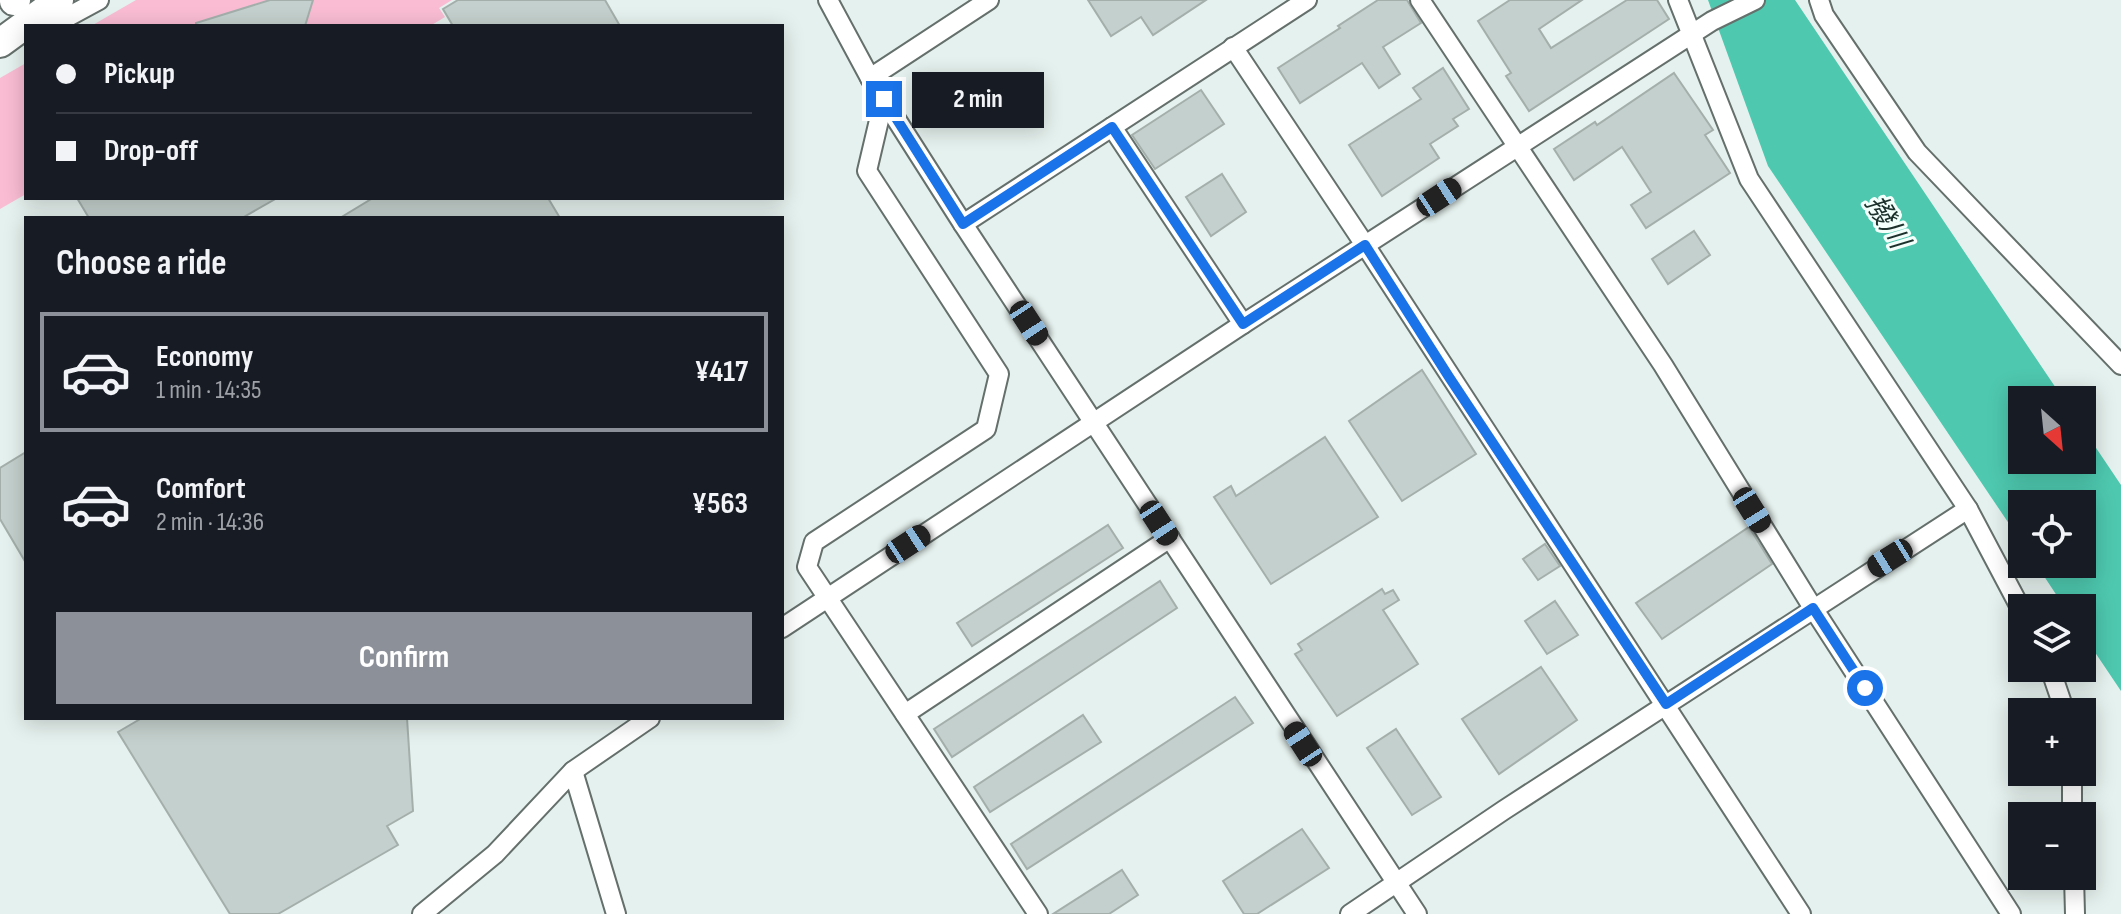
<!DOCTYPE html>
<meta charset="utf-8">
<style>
:root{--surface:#171b24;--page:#20242c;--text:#f1f3f6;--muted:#9ea1a6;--line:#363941;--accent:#8c9099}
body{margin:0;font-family:"Sofia Sans Condensed","Noto Sans JP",sans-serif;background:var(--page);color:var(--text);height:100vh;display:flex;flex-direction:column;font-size:30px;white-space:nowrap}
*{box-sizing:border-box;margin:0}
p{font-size:26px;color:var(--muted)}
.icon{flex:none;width:44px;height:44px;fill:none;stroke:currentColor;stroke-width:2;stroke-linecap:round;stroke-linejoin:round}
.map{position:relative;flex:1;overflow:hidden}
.sheet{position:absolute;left:24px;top:216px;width:760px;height:504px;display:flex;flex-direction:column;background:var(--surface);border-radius:0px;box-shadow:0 4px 20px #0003}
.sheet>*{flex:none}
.banner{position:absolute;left:24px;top:24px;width:760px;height:176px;border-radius:0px;box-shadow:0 4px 20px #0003;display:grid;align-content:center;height:176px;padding:0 32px;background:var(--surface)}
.needle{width:52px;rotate:153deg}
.fabs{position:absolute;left:2008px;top:386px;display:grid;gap:16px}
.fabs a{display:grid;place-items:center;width:88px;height:88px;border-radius:0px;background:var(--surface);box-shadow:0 4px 20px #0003;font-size:40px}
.end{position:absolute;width:36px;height:36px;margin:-18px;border:10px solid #1a73e8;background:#fff;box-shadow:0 0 0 4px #fff}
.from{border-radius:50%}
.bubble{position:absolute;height:56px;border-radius:0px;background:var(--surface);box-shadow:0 4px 20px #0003;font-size:26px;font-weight:700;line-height:56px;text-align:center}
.car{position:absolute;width:24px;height:48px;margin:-24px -12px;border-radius:10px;box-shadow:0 0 6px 2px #0007;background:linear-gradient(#222 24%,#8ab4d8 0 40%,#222 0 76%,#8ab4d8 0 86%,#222 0)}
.banner b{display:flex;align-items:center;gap:28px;height:76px;font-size:30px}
.banner b+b{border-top:2px solid var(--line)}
.banner i{width:20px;height:20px;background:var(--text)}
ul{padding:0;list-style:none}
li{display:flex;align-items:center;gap:24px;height:120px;margin:0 16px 12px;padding:0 16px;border:4px solid transparent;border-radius:0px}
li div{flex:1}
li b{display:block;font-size:30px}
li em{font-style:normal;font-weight:700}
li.active{border-color:var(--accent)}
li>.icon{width:72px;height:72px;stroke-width:1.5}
h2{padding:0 32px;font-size:36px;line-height:96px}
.button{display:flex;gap:16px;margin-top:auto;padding:16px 32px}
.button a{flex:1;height:92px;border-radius:0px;background:var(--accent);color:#fff;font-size:32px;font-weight:700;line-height:92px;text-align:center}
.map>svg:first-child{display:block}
</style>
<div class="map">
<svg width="2121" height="914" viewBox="0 0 2121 914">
<rect width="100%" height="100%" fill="#e5f1ee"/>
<!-- green -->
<g fill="#f9bcd3">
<path d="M136,0H452L439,8L445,17L430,26H91Z"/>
<path d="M26,63V194L0,209V78Z"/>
</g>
<!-- water -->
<path fill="#4ec8af" d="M1708,0H1795L2064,400H2022V460H2082V427L2121,485V691L2082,633V608H2065L2036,564H2082V504H2022V543L1768,166Z"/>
<!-- building -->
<g fill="#c4d0cd" stroke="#a4afac" stroke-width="2">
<path d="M270,0H313L305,26H196V23Z"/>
<path d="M458,0H605L620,26H453L443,9Z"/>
<path d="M1088,0H1206L1153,35L1141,17L1111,36Z"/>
<path d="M1378,0H1407L1421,23L1383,47L1400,74L1379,88L1362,63L1300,103L1278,68L1340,28L1338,26Z"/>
<path d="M1510,0H1582L1539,29L1551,48L1627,0H1657L1669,19L1529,111L1506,76L1511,73L1478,21Z"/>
<path d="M1443,68L1469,109L1453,119L1458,126L1430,144L1439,158L1382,196L1349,145L1421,99L1413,88Z"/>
<path d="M1674,73L1713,130L1705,135L1730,173L1646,228L1631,205L1651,192L1622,147L1574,180L1554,149L1595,122L1597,125Z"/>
<path d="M1201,90L1224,124L1155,169L1132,135Z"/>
<path d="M1222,174L1246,212L1211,236L1186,197Z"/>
<path d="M77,198H277L242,218H89Z"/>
<path d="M373,198H548L560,218H340Z"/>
<path d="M1694,231L1710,255L1668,284L1652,259Z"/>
<path d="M1422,370L1476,454L1402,501L1349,421Z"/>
<path d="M1325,437L1378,517L1271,584L1214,497L1231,486L1236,496Z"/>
<path d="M26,452V563L0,519V468Z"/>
<path d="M1108,525L1123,548L972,646L957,623Z"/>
<path d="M1749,527L1772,564L1662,639L1636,603Z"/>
<path d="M1545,544L1560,566L1538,580L1523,559Z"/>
<path d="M1160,581L1177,608L952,757L934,729Z"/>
<path d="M1382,589L1385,594L1393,590L1399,600L1383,610L1418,664L1337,716L1295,654L1302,650L1298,644Z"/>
<path d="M1555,601L1578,635L1547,654L1525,621Z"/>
<path d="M1541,667L1577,720L1499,774L1462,719Z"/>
<path d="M1235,697L1253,723L1027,869L1011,844Z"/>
<path d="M1083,715L1101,742L990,812L974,787Z"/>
<path d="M142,718H407L413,811L387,826L398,845L278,914H230L118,732Z"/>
<path d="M1396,729L1441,797L1412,815L1367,748Z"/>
<path d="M1302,829L1329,868L1257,914H1244L1223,881Z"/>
<path d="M1122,870L1138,895L1109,914H1053Z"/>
</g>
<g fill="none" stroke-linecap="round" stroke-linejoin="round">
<defs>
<g id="minor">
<path d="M828,0L870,78L963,224L1417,914"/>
<path d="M1420,0L1663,365L1813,608L2011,914"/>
<path d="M1678,0L1749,179L1968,509L2022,611"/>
<path d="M1819,0L1824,15L1917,152L2121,365"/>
<path d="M51,26L99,0"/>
<path d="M1233,47L1365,245L1801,914"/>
<path d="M870,78L989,0"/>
<path d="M884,99L867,171L999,374L986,429L814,542L807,567L1038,914"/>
<path d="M1112,127L1243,324"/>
<path d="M963,224L1307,0"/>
<path d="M782,628L1243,324L1712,21L1755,0"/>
<path d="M2050,668L2065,712"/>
<path d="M905,714L1170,538"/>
<path d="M573,771L616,914"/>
<path d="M2072,772V816"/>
<path d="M2074,876L2075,914"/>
<path d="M422,914L495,854L573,771L650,718"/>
<path d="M1350,914L1504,810L1968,509"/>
</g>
<g id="highway">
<path d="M14,1L16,0"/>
<path d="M0,43L59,0"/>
</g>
</defs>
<!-- minor casing -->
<use href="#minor" stroke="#656f6c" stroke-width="22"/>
<!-- highway casing -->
<use href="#highway" stroke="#656f6c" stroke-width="32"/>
<!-- minor -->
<use href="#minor" stroke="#fff" stroke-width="18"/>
<!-- highway -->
<use href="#highway" stroke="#fff" stroke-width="28"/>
</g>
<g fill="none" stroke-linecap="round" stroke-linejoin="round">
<!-- route -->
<path stroke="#1a73e8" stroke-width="10" d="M884,99L963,224L1112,127L1243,324L1365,245L1449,377L1666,704L1813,608L1865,688"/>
</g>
<g text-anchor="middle" stroke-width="6" stroke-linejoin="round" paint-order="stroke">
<!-- water labels -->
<g font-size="28" font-style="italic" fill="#1c312c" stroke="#f2fffb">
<text transform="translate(1888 221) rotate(59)" y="10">撥川</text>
</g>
</g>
</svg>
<div class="fabs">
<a><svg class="needle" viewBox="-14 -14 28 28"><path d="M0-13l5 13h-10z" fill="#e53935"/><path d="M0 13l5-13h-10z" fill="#9ea1a6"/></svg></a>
<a><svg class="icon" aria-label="locate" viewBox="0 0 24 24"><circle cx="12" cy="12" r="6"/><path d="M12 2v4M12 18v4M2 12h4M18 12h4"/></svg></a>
<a><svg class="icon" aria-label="layers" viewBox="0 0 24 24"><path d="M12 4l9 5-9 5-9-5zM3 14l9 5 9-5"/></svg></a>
<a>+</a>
<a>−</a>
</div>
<i class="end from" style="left:1865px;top:688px"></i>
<i class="end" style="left:884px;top:99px"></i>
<div class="bubble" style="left:912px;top:72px;width:132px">2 min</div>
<i class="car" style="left:1439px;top:197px;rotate:57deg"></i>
<i class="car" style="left:1029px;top:323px;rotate:147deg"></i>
<i class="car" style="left:1752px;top:510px;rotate:148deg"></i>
<i class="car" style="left:1159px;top:523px;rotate:147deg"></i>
<i class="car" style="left:908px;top:544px;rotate:57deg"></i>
<i class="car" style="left:1890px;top:558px;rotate:238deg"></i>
<i class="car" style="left:1303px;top:744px;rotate:327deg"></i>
<div class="banner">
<b><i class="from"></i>Pickup</b>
<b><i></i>Drop-off</b>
</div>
<section class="sheet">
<h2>Choose a ride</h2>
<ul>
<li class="active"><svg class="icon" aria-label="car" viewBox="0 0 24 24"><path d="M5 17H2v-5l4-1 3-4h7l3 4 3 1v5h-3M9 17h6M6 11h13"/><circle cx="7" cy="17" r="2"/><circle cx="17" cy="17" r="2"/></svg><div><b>Economy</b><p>1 min · 14:35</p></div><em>¥417</em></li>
<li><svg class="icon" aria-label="car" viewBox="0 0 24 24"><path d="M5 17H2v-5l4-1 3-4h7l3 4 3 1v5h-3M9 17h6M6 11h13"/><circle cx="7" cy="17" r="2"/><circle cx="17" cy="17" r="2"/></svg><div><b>Comfort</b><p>2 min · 14:36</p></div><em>¥563</em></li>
</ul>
<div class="button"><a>Confirm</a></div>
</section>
</div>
